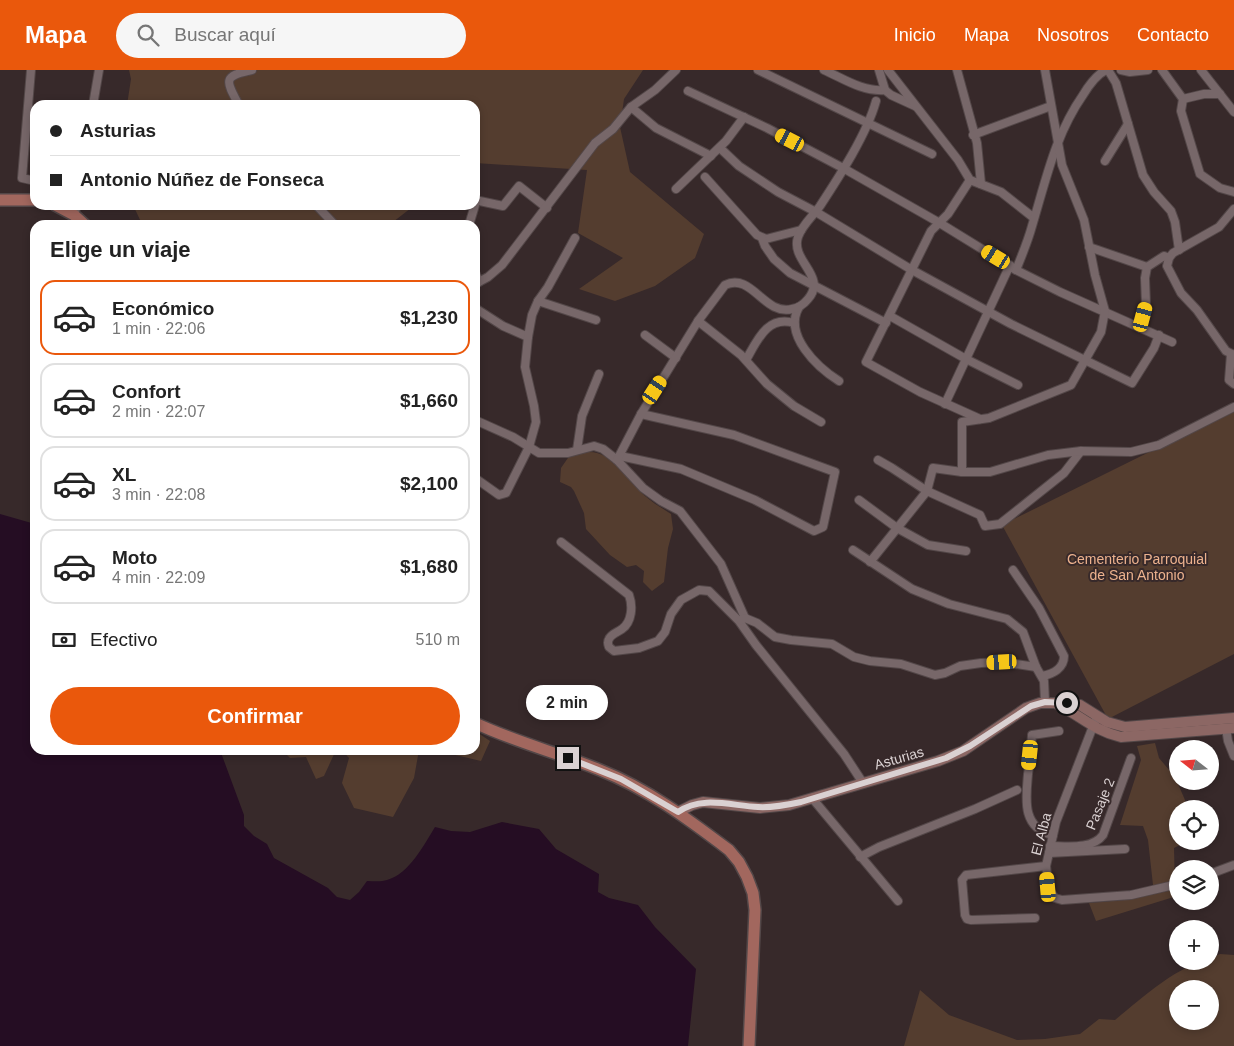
<!DOCTYPE html>
<html lang="es">
<meta charset="utf-8">
<style>
:root{--surface:#fff;--page:#f6f6f6;--text:#222;--muted:#767676;--line:#e0e0e0;--accent:#ea580c}
body{margin:0;font-family:Arial,sans-serif;background:var(--page);color:var(--text);height:100vh;display:flex;flex-direction:column;font-size:19px;white-space:nowrap}
*{box-sizing:border-box;margin:0}
p{font-size:16px;color:var(--muted)}
.icon{flex:none;width:28px;height:28px;fill:none;stroke:currentColor;stroke-width:2;stroke-linecap:round;stroke-linejoin:round}
.map{position:relative;flex:1;overflow:hidden}
.panel{position:absolute;left:30px;top:150px;width:450px;height:535px;display:flex;flex-direction:column;background:var(--surface);border-radius:15px;box-shadow:0 2px 8px #0003}
.panel>*{flex:none}
.top-card{position:absolute;left:30px;top:30px;width:450px;height:110px;border-radius:15px;box-shadow:0 2px 8px #0003;display:grid;align-content:center;height:110px;padding:0 20px;background:var(--surface)}
.needle{width:32px;rotate:287deg}
.tools{position:absolute;left:1169px;top:670px;display:grid;gap:10px}
.tools a{display:grid;place-items:center;width:50px;height:50px;border-radius:50%;background:var(--surface);box-shadow:0 2px 8px #0003;font-size:25px}
.end{position:absolute;width:22px;height:22px;margin:-11px;border:6px solid #dad1d2;background:#111;box-shadow:0 0 0 2px #111}
.from{border-radius:50%}
.bubble{position:absolute;height:35px;border-radius:18px;background:var(--surface);box-shadow:0 2px 8px #0003;font-size:16px;font-weight:700;line-height:35px;text-align:center}
.car{position:absolute;width:15px;height:30px;margin:-15px -8px;border-radius:6px;box-shadow:0 0 4px 1px #0007;background:linear-gradient(#f5c518 24%,#345 0 40%,#f5c518 0 76%,#345 0 86%,#f5c518 0)}
.top-card b{display:flex;align-items:center;gap:18px;height:48px;font-size:19px}
.top-card b+b{border-top:1px solid var(--line)}
.top-card i{width:12px;height:12px;background:var(--text)}
ul{padding:0;list-style:none}
li{display:flex;align-items:center;gap:15px;height:75px;margin:0 10px 8px;padding:0 10px;border:2px solid var(--line);border-radius:15px}
li div{flex:1}
li b{display:block;font-size:19px}
li em{font-style:normal;font-weight:700}
li.current{border-color:var(--accent)}
li>.icon{width:45px;height:45px;stroke-width:1.5}
h2{padding:0 20px;font-size:22px;line-height:60px}
.pay{display:flex;align-items:center;gap:12px;height:55px;padding:0 20px;font-size:19px}
.pay p{margin-inline-start:auto}
.primary-button{display:flex;gap:10px;margin-top:auto;padding:10px 20px}
.primary-button a{flex:1;height:58px;border-radius:30px;background:var(--accent);color:#fff;font-size:20px;font-weight:700;line-height:58px;text-align:center}
header{display:flex;align-items:center;gap:30px;box-sizing:border-box;height:70px;padding:0 25px;background:var(--accent);color:#fff}
header strong{font-size:24px}
nav{display:flex;gap:28px;margin-inline-start:auto;font-size:18px}
.search{width:350px;height:45px;background:var(--page);display:flex;align-items:center;gap:12px;box-sizing:border-box;padding:0 18px;border-radius:28px;color:var(--muted);font-size:19px}
.map>svg:first-child{display:block}
</style>
<header>
<strong>Mapa</strong>
<div class="search"><svg class="icon" aria-label="search" viewBox="0 0 24 24"><circle cx="10" cy="10" r="6"/><path d="M15 15l6 6"/></svg>Buscar aquí</div>
<nav><a>Inicio</a><a>Mapa</a><a>Nosotros</a><a>Contacto</a></nav>
</header>
<div class="map">
<svg width="1234" height="976" viewBox="0 0 1234 976">
<rect width="100%" height="100%" fill="#37292a"/>
<!-- green -->
<g fill="#543d2f" fill-rule="evenodd">
<path d="M129,0H643L624,29L620,57L630,102L704,164L695,188L655,216L615,231L579,219L623,188L578,163L587,100L475,93V35H127L131,9Z"/>
<path d="M133,135H415L389,155H144L142,154Z"/>
<path d="M1234,340V584L1108,649L1002,455Z"/>
<path d="M588,382C613,381 628,411 645,426C653,433 662,438 671,444L673,459L668,478L664,512L652,521L643,512L644,501L636,495L627,497L610,485L586,459L584,443L574,421L571,417L560,412L561,398L570,385Z"/>
<path d="M475,661L490,671L481,691L434,680H475Z"/>
<path d="M1155,673L1159,688L1175,707L1185,730L1187,739H1178V771H1188L1174,778L1175,819L1177,826L1096,851L1089,833L1124,830L1154,824L1148,770L1143,756L1120,755L1141,690L1137,676Z"/>
<path d="M282,680H336L324,706L316,709L306,687L290,688Z"/>
<path d="M342,680H419L414,708L393,747L354,738L342,713L349,688Z"/>
<path d="M1220,884L1234,885V976H904L920,920L949,945L1017,970L1045,969L1080,964L1099,949L1115,950C1137,932 1182,891 1210,891V888ZM1178,919H1210V951H1178Z"/>
</g>
<!-- water -->
<path fill="#250d23" d="M0,444L35,454V680H220L244,745V756L254,766L267,774L274,788L328,818L337,827L350,830L359,822L367,811C374,811 381,812 387,810C409,804 424,775 435,757L451,761L470,762L502,752L539,759L556,779L599,804L598,822L609,828L638,835L655,857L696,899L688,976H0Z"/>
<g fill="none" stroke-linecap="round" stroke-linejoin="round">
<defs>
<g id="street">
<path d="M31,0L22,108L35,111"/>
<path d="M758,0L932,84"/>
<path d="M824,0C844,9 863,22 885,20"/>
<path d="M879,0L885,20L891,25L915,36"/>
<path d="M888,0L958,90L970,110L1001,122L1034,148"/>
<path d="M957,0L977,73L981,114"/>
<path d="M1108,0L1116,13L1143,105L1154,122L1171,141L1175,152L1179,180"/>
<path d="M1121,0L1130,2L1148,0"/>
<path d="M1162,0L1183,29L1181,41L1200,104L1220,118L1234,122"/>
<path d="M1201,0L1234,42"/>
<path d="M688,21L767,58L843,98L938,152L1016,200L1060,222L1172,272"/>
<path d="M1183,29L1204,24H1220"/>
<path d="M93,35L99,0"/>
<path d="M239,35C225,10 223,6 252,0"/>
<path d="M631,37L656,58L711,86"/>
<path d="M973,65L1051,36"/>
<path d="M720,78L739,96L778,122L816,142L912,200L1011,254L1132,313L1154,278L1159,265"/>
<path d="M1105,91L1128,54"/>
<path d="M705,107L757,165L766,169L801,160"/>
<path d="M970,110L948,144L931,161L866,292L920,322L980,349"/>
<path d="M676,119L726,71L744,47"/>
<path d="M475,130L503,136L519,116L547,138"/>
<path d="M316,135L335,155"/>
<path d="M1234,139L1219,157L1173,183L1169,188L1167,196L1181,223L1197,240L1226,281L1234,285"/>
<path d="M74,145L77,135"/>
<path d="M469,155L475,135"/>
<path d="M762,168L765,176L774,189L790,203L886,253"/>
<path d="M1089,177L1147,197"/>
<path d="M1016,200C1022,185 1028,171 1032,156C1046,110 1055,65 1083,25C1089,15 1096,5 1106,0"/>
<path d="M475,202L479,212"/>
<path d="M475,214L488,207L502,195L595,73L613,59L631,37L655,20L676,0"/>
<path d="M538,231L596,250"/>
<path d="M799,237C783,265 817,297 839,311"/>
<path d="M475,238L503,256L528,267"/>
<path d="M890,246L966,289L1018,315"/>
<path d="M698,251L741,285L767,314L794,336L821,352"/>
<path d="M1140,258L1146,235L1145,208L1147,197L1164,186L1169,188"/>
<path d="M645,265L676,288"/>
<path d="M1231,284L1229,310L1234,314"/>
<path d="M746,290C757,271 767,245 794,253"/>
<path d="M945,334L1010,195"/>
<path d="M475,350L513,367L539,383H568L594,376L603,379L617,390L643,418L661,431L680,441L721,494L745,548"/>
<path d="M577,380L582,346L599,304"/>
<path d="M620,386L681,399L755,430L814,461L823,457L835,402L734,365L641,344"/>
<path d="M617,390L641,344L698,251L725,215C752,202 764,246 792,239C798,238 804,234 808,229C828,206 790,191 798,167C802,155 813,146 820,136C839,107 867,64 876,31"/>
<path d="M878,390L892,398L927,421L980,445L985,456L1000,454L1064,403L1081,381"/>
<path d="M962,402V352L989,348L1071,315L1101,262L1105,241L1095,205L1084,150L1062,95L1045,0"/>
<path d="M475,408L499,425L506,423L529,377L536,352L534,336L525,297L528,267L532,245L538,231L548,217L575,168"/>
<path d="M859,430L897,458L928,475L966,481"/>
<path d="M561,472L629,525C633,536 632,552 622,559C618,562 611,564 609,569C607,572 608,574 609,577L614,581L639,578L658,571L665,562L671,544L681,530L699,520L709,521L739,551L756,575L844,684L863,713"/>
<path d="M853,480L912,519L949,534L1007,549L1023,562L1036,597L1044,611L1045,632"/>
<path d="M870,492L927,421L933,398L962,402H990L1048,385L1081,381L1131,382L1159,375L1234,337"/>
<path d="M1013,500L1039,538L1064,586C1064,598 1053,604 1042,606"/>
<path d="M741,550L745,548L757,553L775,567L791,570L832,574L854,587L870,591L901,594L935,605L945,603L960,596L981,593L1002,592L1036,597"/>
<path d="M1097,646L1056,752L1046,796L1049,820L1055,828L1062,830L1131,825L1178,814"/>
<path d="M1226,658L1228,671L1234,686"/>
<path d="M812,728L898,831"/>
<path d="M1053,765C1021,758 1026,728 1028,704C1030,691 1031,678 1032,665L1059,661"/>
<path d="M1050,776C1067,776 1092,780 1103,765L1131,688"/>
<path d="M1049,783L1125,779"/>
<path d="M860,787L879,777L975,739L1017,720"/>
<path d="M1210,804L1234,795"/>
<path d="M1035,848L971,850L967,849L965,845L962,810L966,805L1046,796"/>
</g>
<g id="secondary">
<path d="M1057,634C1081,646 1093,660 1121,667L1234,658"/>
<path d="M678,742L692,735L703,732L760,738L789,735L938,691L963,681L1026,638L1040,633H1067L1080,635L1107,652L1125,657L1234,648"/>
</g>
<g id="primary">
<path d="M0,130H35"/>
<path d="M55,135L74,145L85,155"/>
<path d="M475,653C515,672 559,683 600,700C648,719 688,749 729,780L739,792L747,807L753,823L755,840L749,976"/>
</g>
</defs>
<!-- street casing -->
<use href="#street" stroke="#534748" stroke-width="10"/>
<!-- secondary casing -->
<use href="#secondary" stroke="#534748" stroke-width="12"/>
<!-- primary casing -->
<use href="#primary" stroke="#534748" stroke-width="14"/>
<!-- street -->
<use href="#street" stroke="#776769" stroke-width="8"/>
<!-- secondary -->
<use href="#secondary" stroke="#8c6764" stroke-width="10"/>
<!-- primary -->
<use href="#primary" stroke="#a2675e" stroke-width="11"/>
</g>
<g fill="none" stroke-linecap="round" stroke-linejoin="round">
<!-- route -->
<path stroke="#dad1d2" stroke-width="6" d="M568,688L621,709L678,742C702,725 732,736 758,737C772,738 787,735 801,732L946,688L970,676L1031,636L1045,632L1067,633"/>
</g>
<g text-anchor="middle" stroke-width="4" stroke-linejoin="round" paint-order="stroke">
<!-- park labels -->
<g font-size="14" fill="#edb28e" stroke="#37292a">
<text x="1137" y="494">Cementerio Parroquial<tspan x="1137" dy="16">de San Antonio</tspan></text>
</g>
<!-- street labels -->
<g font-size="14" fill="#dad1d2" stroke="#37292a">
<text transform="translate(899 688) rotate(-16)" y="5">Asturias</text>
<text transform="translate(1100 734) rotate(-68)" y="5">Pasaje 2</text>
<text transform="translate(1041 764) rotate(-75)" y="5">El Alba</text>
</g>
</g>
</svg>
<div class="tools">
<a><svg class="needle" viewBox="-14 -14 28 28"><path d="M0-13l5 13h-10z" fill="#e53935"/><path d="M0 13l5-13h-10z" fill="#767676"/></svg></a>
<a><svg class="icon" aria-label="locate" viewBox="0 0 24 24"><circle cx="12" cy="12" r="6"/><path d="M12 2v4M12 18v4M2 12h4M18 12h4"/></svg></a>
<a><svg class="icon" aria-label="layers" viewBox="0 0 24 24"><path d="M12 4l9 5-9 5-9-5zM3 14l9 5 9-5"/></svg></a>
<a>+</a>
<a>−</a>
</div>
<i class="end from" style="left:1067px;top:633px"></i>
<i class="end" style="left:568px;top:688px"></i>
<div class="bubble" style="left:526px;top:615px;width:82px">2 min</div>
<i class="car" style="left:790px;top:70px;rotate:297deg"></i>
<i class="car" style="left:996px;top:187px;rotate:301deg"></i>
<i class="car" style="left:1143px;top:247px;rotate:15deg"></i>
<i class="car" style="left:655px;top:320px;rotate:33deg"></i>
<i class="car" style="left:1002px;top:592px;rotate:267deg"></i>
<i class="car" style="left:1030px;top:685px;rotate:186deg"></i>
<i class="car" style="left:1048px;top:817px;rotate:355deg"></i>
<div class="top-card">
<b><i class="from"></i>Asturias</b>
<b><i></i>Antonio Núñez de Fonseca</b>
</div>
<section class="panel">
<h2>Elige un viaje</h2>
<ul>
<li class="current"><svg class="icon" aria-label="car" viewBox="0 0 24 24"><path d="M5 17H2v-5l4-1 3-4h7l3 4 3 1v5h-3M9 17h6M6 11h13"/><circle cx="7" cy="17" r="2"/><circle cx="17" cy="17" r="2"/></svg><div><b>Económico</b><p>1 min · 22:06</p></div><em>$1,230</em></li>
<li><svg class="icon" aria-label="car" viewBox="0 0 24 24"><path d="M5 17H2v-5l4-1 3-4h7l3 4 3 1v5h-3M9 17h6M6 11h13"/><circle cx="7" cy="17" r="2"/><circle cx="17" cy="17" r="2"/></svg><div><b>Confort</b><p>2 min · 22:07</p></div><em>$1,660</em></li>
<li><svg class="icon" aria-label="car" viewBox="0 0 24 24"><path d="M5 17H2v-5l4-1 3-4h7l3 4 3 1v5h-3M9 17h6M6 11h13"/><circle cx="7" cy="17" r="2"/><circle cx="17" cy="17" r="2"/></svg><div><b>XL</b><p>3 min · 22:08</p></div><em>$2,100</em></li>
<li><svg class="icon" aria-label="car" viewBox="0 0 24 24"><path d="M5 17H2v-5l4-1 3-4h7l3 4 3 1v5h-3M9 17h6M6 11h13"/><circle cx="7" cy="17" r="2"/><circle cx="17" cy="17" r="2"/></svg><div><b>Moto</b><p>4 min · 22:09</p></div><em>$1,680</em></li>
</ul>
<div class="pay"><svg class="icon" aria-label="cash" viewBox="0 0 24 24"><path d="M3 7h18v10H3z"/><circle cx="12" cy="12" r="2"/></svg>Efectivo<p>510 m</p></div>
<div class="primary-button"><a>Confirmar</a></div>
</section>
</div>
